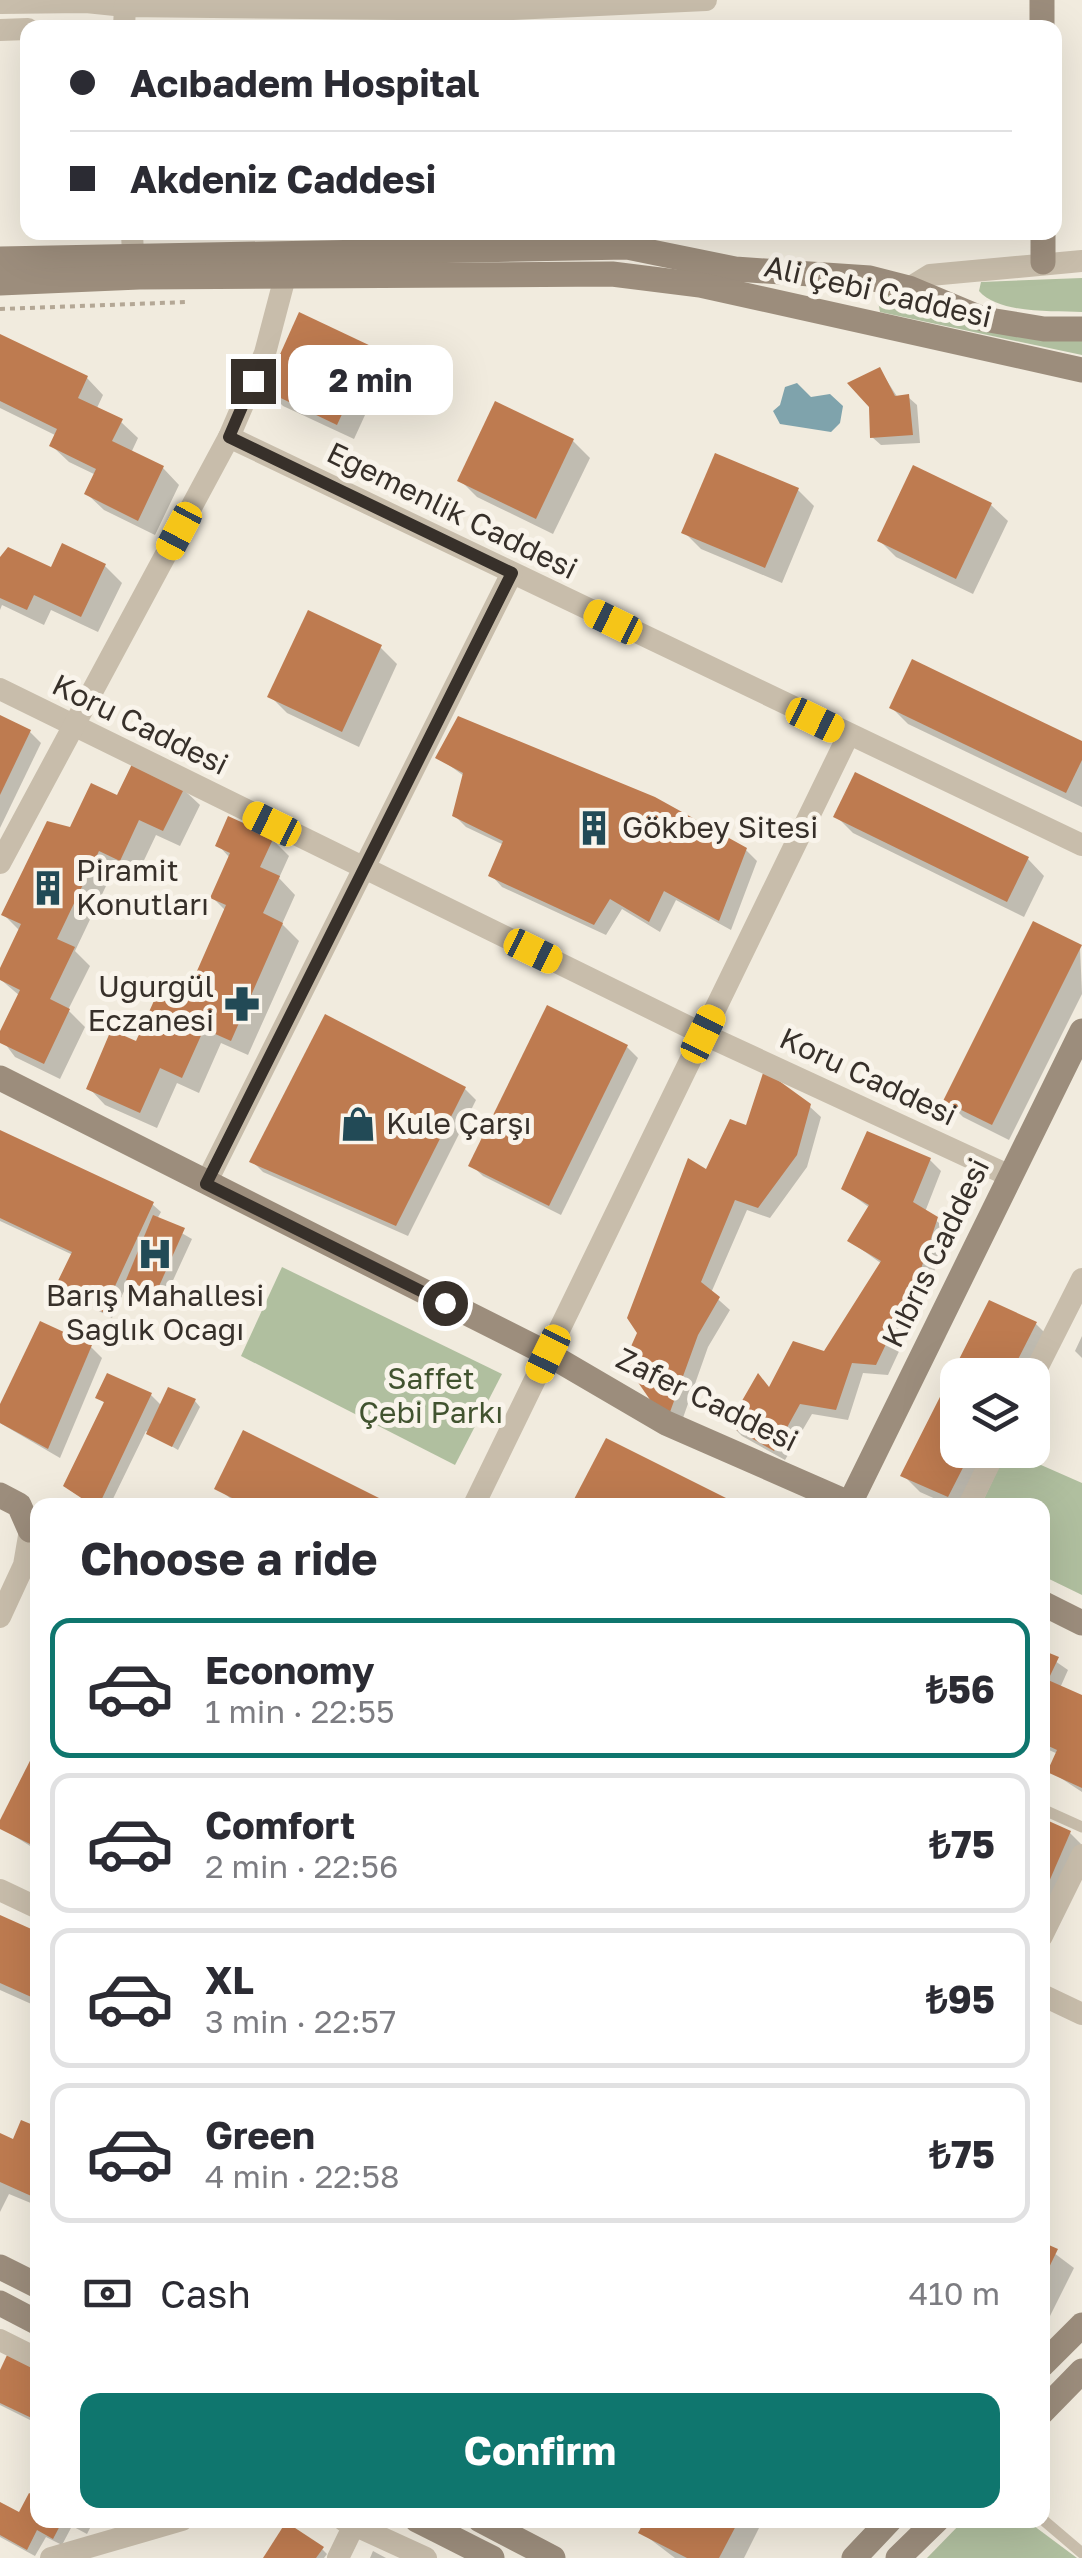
<!DOCTYPE html>
<meta charset="utf-8">
<style>
:root{--surface:#fff;--page:#f2f2f3;--text:#2b2b33;--muted:#7c7c81;--line:#e1e1e2;--accent:#0f766e}
body{margin:0;font-family:"Golos Text",sans-serif;background:var(--page);color:var(--text);height:100vh;display:flex;flex-direction:column;font-size:38px;white-space:nowrap}
*{box-sizing:border-box;margin:0}
p{font-size:32px;color:var(--muted)}
.icon{flex:none;width:55px;height:55px;fill:none;stroke:currentColor;stroke-width:2;stroke-linecap:round;stroke-linejoin:round}
.map{position:relative;flex:1;overflow:hidden}
.drawer{position:absolute;left:30px;top:1498px;width:1020px;height:1030px;display:flex;flex-direction:column;background:var(--surface);border-radius:20px;box-shadow:0 10px 40px #0002}
.drawer>*{flex:none}
.hud{position:absolute;left:20px;top:20px;width:1042px;height:220px;border-radius:20px;box-shadow:0 10px 40px #0002;display:grid;align-content:center;height:220px;padding:0 50px;background:var(--surface)}
.buttons{position:absolute;left:940px;top:1358px;display:grid;gap:20px}
.buttons a{display:grid;place-items:center;width:110px;height:110px;border-radius:20px;background:var(--surface);box-shadow:0 10px 40px #0002;font-size:50px}
.end{position:absolute;width:45px;height:45px;margin:-22px;border:12px solid #37302a;background:#fff;box-shadow:0 0 0 5px #fff}
.from{border-radius:50%}
.bubble{position:absolute;height:70px;border-radius:20px;background:var(--surface);box-shadow:0 10px 40px #0002;font-size:32px;font-weight:700;line-height:70px;text-align:center}
.car{position:absolute;width:30px;height:60px;margin:-30px -15px;border-radius:12px;box-shadow:0 0 8px 2px #0007;background:linear-gradient(#f5c518 24%,#345 0 40%,#f5c518 0 76%,#345 0 86%,#f5c518 0)}
.hud b{display:flex;align-items:center;gap:35px;height:95px;font-size:38px}
.hud b+b{border-top:2px solid var(--line)}
.hud i{width:25px;height:25px;background:var(--text)}
ul{padding:0;list-style:none}
li{display:flex;align-items:center;gap:30px;height:140px;margin:0 20px 15px;padding:0 30px;border:5px solid var(--line);border-radius:20px}
li div{flex:1}
li b{display:block;font-size:38px}
li em{font-style:normal;font-weight:700}
li.active{border-color:var(--accent)}
li>.icon{width:90px;height:90px;stroke-width:1.5}
h2{padding:0 50px;font-size:45px;line-height:120px}
.pay{display:flex;align-items:center;gap:25px;height:110px;padding:0 50px;font-size:38px}
.pay p{margin-inline-start:auto}
.button{display:flex;gap:20px;margin-top:auto;padding:20px 50px}
.button a{flex:1;height:115px;border-radius:20px;background:var(--accent);color:#fff;font-size:40px;font-weight:700;line-height:115px;text-align:center}
.map>svg:first-child{display:block}
</style>
<div class="map">
<svg width="1082" height="2558" viewBox="0 0 1082 2558">
<rect width="100%" height="100%" fill="#f1ebde"/>
<!-- green -->
<g fill="#b0bf9f">
<path d="M1082,278V312C1053,311 999,314 979,291L981,282Z"/>
<path d="M883,292L965,321L1082,340V355L880,312L877,296Z"/>
<path d="M282,1267L502,1374L455,1465L241,1356Z"/>
<path d="M1007,1450L1082,1483V1595L1043,1576L1042,1505H981Z"/>
<path d="M964,2520H1026L1077,2558H927Z"/>
</g>
<!-- water -->
<path fill="#7fa3ac" d="M797,383L811,397L830,394L843,406L840,423L831,432L780,424L773,411L780,405L785,387Z"/>
<!-- shadow -->
<g fill="#0003">
<path d="M0,336L87,378L103,395L96,410L121,422L138,438L131,453L163,468L179,485L155,535L104,510L87,494L96,475L69,462L52,446L57,436L0,408Z"/>
<path d="M372,349L388,365L354,439L283,406L267,390Z"/>
<path d="M880,370L898,398L908,397L917,405L920,443L881,445L872,437Z"/>
<path d="M496,404L573,441L590,458L553,534L477,497L460,480Z"/>
<path d="M798,490L814,506L782,583L701,549L684,532Z"/>
<path d="M991,505L1008,521L973,594L896,557L880,541Z"/>
<path d="M63,547L105,566L122,583L98,632L51,610L44,625L2,605L0,610V560L52,571Z"/>
<path d="M381,648L397,664L359,747L287,713L270,696Z"/>
<path d="M892,708L1082,744V807L908,724Z"/>
<path d="M0,718L30,732L41,743L0,828Z"/>
<path d="M438,757L746,850L757,861L731,930L676,900L660,932L622,909L606,935L502,887L491,875L504,845L466,827L454,815L464,776Z"/>
<path d="M183,789L200,805L180,846L156,835L137,875L116,865L75,951L90,966L68,1010L85,1027L60,1079L15,1057L0,1037L20,996L0,979V973L20,931L4,915L71,830L118,798Z"/>
<path d="M836,816L1028,859L1044,876L1024,917L853,833Z"/>
<path d="M272,839L289,856L279,878L295,895L282,924L299,941L248,1055L221,1043L199,1093L177,1083L157,1128L105,1105L89,1088L183,1008L226,911L212,897L230,858L218,845Z"/>
<path d="M1080,947L1082,994L1009,1140L963,1117L946,1100Z"/>
<path d="M627,1047L638,1058L561,1215L483,1176L471,1165Z"/>
<path d="M465,1089L476,1100L408,1236L263,1172L252,1161Z"/>
<path d="M809,1106L821,1117L807,1167L770,1218L747,1210L711,1293L730,1310L708,1347L678,1432L668,1422L707,1172L747,1128Z"/>
<path d="M0,1133L152,1204L161,1212L157,1219L192,1239L164,1300L129,1280L112,1318L57,1289L73,1255L0,1221Z"/>
<path d="M930,1160L941,1171L925,1212L948,1230L929,1287L888,1375L863,1373L848,1420L812,1414L785,1460L742,1436L731,1425L771,1389L826,1354L882,1264L850,1241L870,1208L844,1189Z"/>
<path d="M990,1303L1036,1324L1052,1340L1032,1375H958V1450H996L968,1505H949L920,1492L904,1476Z"/>
<path d="M1082,1336V1358L1075,1351Z"/>
<path d="M91,1347L102,1358L60,1458L0,1423V1409Z"/>
<path d="M151,1395L162,1406L195,1401L200,1407L178,1450L146,1431L110,1505H91L66,1486L106,1404L98,1397Z"/>
<path d="M217,1488L387,1505H239Z"/>
<path d="M1042,1652L1068,1670L1060,1688L1082,1698V1792L1050,1771L1058,1754L1042,1747Z"/>
<path d="M38,1750V1851L0,1827Z"/>
<path d="M1042,1821L1070,1833L1081,1844L1057,1900L1042,1894Z"/>
<path d="M0,1918L38,1935V2007L0,1990Z"/>
<path d="M38,2130V2206L9,2194L0,2212V2136L15,2142Z"/>
<path d="M1042,2244L1074,2268L1042,2332Z"/>
<path d="M38,2371V2424L0,2405V2376Z"/>
<path d="M0,2508L38,2520H94L87,2534L72,2526L62,2545L46,2537L35,2556L0,2537Z"/>
<path d="M648,2520H763L744,2558H675L642,2533Z"/>
<path d="M322,2549L327,2554L324,2558H266Z"/>
<path d="M373,2551L386,2558H370Z"/>
</g>
<!-- building -->
<g fill="#be7b50">
<path d="M299,312L373,347L337,425L264,390Z"/>
<path d="M0,334L88,376L78,398L123,419L112,441L164,466L138,521L84,494L96,469L49,446L57,429L0,401Z"/>
<path d="M880,367L895,396L909,394L913,435L870,438L869,407L847,383Z"/>
<path d="M495,401L574,439L536,519L457,481Z"/>
<path d="M715,453L799,488L765,568L681,533Z"/>
<path d="M913,465L992,503L956,579L877,541Z"/>
<path d="M62,543L106,564L81,617L34,595L27,610L0,598V557L8,547L51,567Z"/>
<path d="M308,610L382,645L342,732L267,697Z"/>
<path d="M912,659L1082,741V760L1066,793L889,708Z"/>
<path d="M0,715L31,730L0,795Z"/>
<path d="M458,716L655,797L747,848L719,921L664,891L649,922L610,899L594,925L488,876L503,841L452,816L463,773L435,758Z"/>
<path d="M133,762L185,787L163,831L139,820L120,861L99,851L57,939L75,947L50,999L70,1009L44,1064L0,1043V1031L20,990L0,980V968L21,924L1,915L47,821L70,827L91,783L117,795Z"/>
<path d="M855,772L1029,857L1007,902L833,817Z"/>
<path d="M228,816L274,837L260,867L280,876L263,913L283,923L231,1041L204,1029L182,1078L160,1068L140,1113L86,1089L111,1030L136,1041L157,994L182,1005L226,905L210,898L230,853L215,846Z"/>
<path d="M1033,921L1082,945L992,1125L943,1101Z"/>
<path d="M547,1005L628,1045L549,1206L468,1166Z"/>
<path d="M325,1014L466,1087L396,1226L249,1162Z"/>
<path d="M764,1070L811,1104L797,1155L758,1208L735,1200L701,1282L720,1297L698,1335L666,1423L624,1362L637,1333L627,1318L688,1158L706,1169L730,1119L746,1125Z"/>
<path d="M0,1130L154,1202L103,1312L54,1289L72,1252L0,1218Z"/>
<path d="M867,1131L931,1158L913,1202L938,1217L919,1275L876,1365L852,1363L836,1410L800,1404L774,1451L728,1425L758,1373L769,1387L793,1341L824,1351L881,1261L847,1241L869,1205L841,1189Z"/>
<path d="M153,1215L185,1228L156,1293L126,1280Z"/>
<path d="M989,1300L1037,1322L1010,1375H958V1450H972L948,1497L900,1476Z"/>
<path d="M40,1321L92,1345L48,1449L0,1423V1404Z"/>
<path d="M107,1373L152,1393L99,1505H92L63,1486L104,1402L95,1398Z"/>
<path d="M168,1387L196,1399L172,1447L146,1434Z"/>
<path d="M243,1430L393,1505H246L214,1489Z"/>
<path d="M606,1438L740,1505H571Z"/>
<path d="M1042,1650L1059,1657L1048,1680L1082,1695V1788L1047,1772L1057,1750L1042,1743Z"/>
<path d="M38,1745V1848L0,1829V1820Z"/>
<path d="M1042,1818L1071,1831L1045,1891L1042,1890Z"/>
<path d="M0,1915L38,1932V2000L0,1983Z"/>
<path d="M21,2120L38,2127V2199L0,2182V2133L13,2139Z"/>
<path d="M1042,2242L1058,2249L1042,2282Z"/>
<path d="M8,2353L38,2368V2421L0,2403V2370Z"/>
<path d="M29,2493L38,2498V2520H63L53,2539L37,2530L27,2550L0,2535V2502L19,2512Z"/>
<path d="M645,2520H739L719,2558H687L638,2533Z"/>
<path d="M286,2522L324,2547L316,2558H263Z"/>
</g>
<g fill="none" stroke-linecap="round" stroke-linejoin="round">
<!-- path -->
<path stroke="#b4a795" stroke-width="4" stroke-dasharray="5 5" stroke-linecap="butt" d="M0,309L187,302"/>
<!-- lane -->
<g stroke="#c8bdab" stroke-width="11">
<path d="M1042,1809L1082,1827"/>
<path d="M1042,2519L1082,2553"/>
</g>
<!-- street -->
<g stroke="#c8bdab" stroke-width="22">
<path d="M0,3L86,2L125,6"/>
<path d="M124,28L125,6L494,10L706,0"/>
<path d="M0,30L28,29"/>
<path d="M132,232L133,256"/>
<path d="M909,288L930,275L1082,261"/>
<path d="M229,437L1082,845"/>
<path d="M0,689L703,1034L1010,1176"/>
<path d="M0,863L229,437L265,353L285,277"/>
<path d="M206,1183L512,573"/>
<path d="M1032,1378L1082,1279"/>
<path d="M474,1505L848,736"/>
<path d="M969,1505L996,1450"/>
<path d="M0,1617L24,1565L30,1530"/>
<path d="M0,1890L38,1908"/>
<path d="M1042,1936L1082,1855"/>
<path d="M1042,1995L1082,2014"/>
<path d="M0,2340L38,2359"/>
<path d="M343,2520L426,2558"/>
<path d="M51,2558L182,2520"/>
<path d="M338,2558L355,2523"/>
</g>
<!-- secondary -->
<g stroke="#9c8d7c" stroke-width="25">
<path d="M1042,0V28"/>
<path d="M1043,232V262"/>
<path d="M0,259L627,247L735,269L870,278L909,288L983,319L1044,329H1082"/>
<path d="M0,283L139,277L612,274L700,285L1082,370"/>
<path d="M0,1078L548,1354L666,1423L853,1505"/>
<path d="M0,1495L19,1505L30,1530"/>
<path d="M849,1505L1082,1031"/>
<path d="M1042,1603L1082,1623"/>
<path d="M0,2267L38,2286"/>
<path d="M0,2303L38,2323"/>
<path d="M1042,2365L1082,2325"/>
<path d="M1042,2412L1082,2371"/>
<path d="M417,2520L492,2558"/>
<path d="M480,2520L553,2558"/>
<path d="M854,2558L890,2520"/>
<path d="M898,2558L937,2520"/>
</g>
</g>
<g fill="none" stroke-linecap="round" stroke-linejoin="round">
<!-- route -->
<path stroke="#37302a" stroke-width="12" d="M253,381L229,437L512,573L206,1184L445,1303"/>
</g>
<!-- icons -->
<defs>
<symbol id="building-bare" viewBox="-9 -9 18 18"><path d="M-4-6H4V6H1V3H-1V6H-4ZM-2.5-4.3h1.7v1.8h-1.7ZM.8-4.3h1.7v1.8H.8ZM-2.5-1h1.7V.8h-1.7ZM.8-1h1.7V.8H.8Z" fill="#224a56" stroke="#f9f4eb" stroke-width="2.5" paint-order="stroke"/></symbol>
<symbol id="pharmacy-bare" viewBox="-9 -9 18 18"><path d="M-2-6h4v4h4v4h-4v4h-4v-4h-4v-4h4Z" fill="#224a56" stroke="#f9f4eb" stroke-width="2.5" paint-order="stroke"/></symbol>
<symbol id="shop-bare" viewBox="-9 -9 18 18"><path d="M-5-2.5h2.3a2.7 3.5 0 0 1 5.4 0H5L5.5 6h-11ZM-1.5-2.5h3a1.5 2.3 0 0 0-3 0Z" fill="#224a56" stroke="#f9f4eb" stroke-width="2.5" paint-order="stroke"/></symbol>
<symbol id="hospital-bare" viewBox="-9 -9 18 18"><path d="M-5-5h3v3.5h4V-5h3V5h-3V1.5h-4V5h-3Z" fill="#224a56" stroke="#f9f4eb" stroke-width="2.5" paint-order="stroke"/></symbol>
</defs>
<g fill-rule="evenodd">
<use href="#building-bare" x="569" y="803" width="50" height="50"/>
<use href="#building-bare" x="23" y="863" width="50" height="50"/>
<use href="#pharmacy-bare" x="217" y="979" width="50" height="50"/>
<use href="#shop-bare" x="333" y="1099" width="50" height="50"/>
<use href="#hospital-bare" x="130" y="1229" width="50" height="50"/>
</g>
<g text-anchor="middle" stroke-width="10" stroke-linejoin="round" paint-order="stroke">
<!-- street labels -->
<g font-size="30" fill="#37302a" stroke="#f9f4eb">
<text transform="translate(878 292) rotate(13)" y="10">Ali Çebi Caddesi</text>
<text transform="translate(452 511) rotate(26)" y="10">Egemenlik Caddesi</text>
<text transform="translate(140 725) rotate(26)" y="10">Koru Caddesi</text>
<text transform="translate(868 1077) rotate(25)" y="10">Koru Caddesi</text>
<text transform="translate(936 1253) rotate(-64)" y="10">Kıbrıs Caddesi</text>
<text transform="translate(707 1400) rotate(26)" y="10">Zafer Caddesi</text>
</g>
<!-- poi labels -->
<g font-size="30" fill="#37302a" stroke="#f9f4eb" text-anchor="start">
<text x="622" y="838">Gökbey Sitesi</text>
<text x="76" y="881">Piramit<tspan x="76" dy="34">Konutları</tspan></text>
<text x="214" y="997" text-anchor="end">Uğurgül<tspan x="214" dy="34">Eczanesi</tspan></text>
<text x="386" y="1134">Kule Çarşı</text>
<text x="155" y="1306" text-anchor="middle">Barış Mahallesi<tspan x="155" dy="34">Sağlık Ocağı</tspan></text>
</g>
<!-- park labels -->
<g font-size="30" fill="#41532f" stroke="#f9f4eb">
<text x="431" y="1389">Saffet<tspan x="431" dy="34">Çebi Parkı</tspan></text>
</g>
</g>
</svg>
<div class="buttons">
<a><svg class="icon" aria-label="layers" viewBox="0 0 24 24"><path d="M12 4l9 5-9 5-9-5zM3 14l9 5 9-5"/></svg></a>
</div>
<i class="end from" style="left:445px;top:1303px"></i>
<i class="end" style="left:253px;top:381px"></i>
<div class="bubble" style="left:288px;top:345px;width:165px">2 min</div>
<i class="car" style="left:179px;top:531px;rotate:208deg"></i>
<i class="car" style="left:613px;top:622px;rotate:296deg"></i>
<i class="car" style="left:815px;top:720px;rotate:116deg"></i>
<i class="car" style="left:272px;top:824px;rotate:296deg"></i>
<i class="car" style="left:533px;top:951px;rotate:116deg"></i>
<i class="car" style="left:703px;top:1034px;rotate:26deg"></i>
<i class="car" style="left:548px;top:1354px;rotate:206deg"></i>
<div class="hud">
<b><i class="from"></i>Acıbadem Hospital</b>
<b><i></i>Akdeniz Caddesi</b>
</div>
<section class="drawer">
<h2>Choose a ride</h2>
<ul>
<li class="active"><svg class="icon" aria-label="car" viewBox="0 0 24 24"><path d="M5 17H2v-5l4-1 3-4h7l3 4 3 1v5h-3M9 17h6M6 11h13"/><circle cx="7" cy="17" r="2"/><circle cx="17" cy="17" r="2"/></svg><div><b>Economy</b><p>1 min · 22:55</p></div><em>₺56</em></li>
<li><svg class="icon" aria-label="car" viewBox="0 0 24 24"><path d="M5 17H2v-5l4-1 3-4h7l3 4 3 1v5h-3M9 17h6M6 11h13"/><circle cx="7" cy="17" r="2"/><circle cx="17" cy="17" r="2"/></svg><div><b>Comfort</b><p>2 min · 22:56</p></div><em>₺75</em></li>
<li><svg class="icon" aria-label="car" viewBox="0 0 24 24"><path d="M5 17H2v-5l4-1 3-4h7l3 4 3 1v5h-3M9 17h6M6 11h13"/><circle cx="7" cy="17" r="2"/><circle cx="17" cy="17" r="2"/></svg><div><b>XL</b><p>3 min · 22:57</p></div><em>₺95</em></li>
<li><svg class="icon" aria-label="car" viewBox="0 0 24 24"><path d="M5 17H2v-5l4-1 3-4h7l3 4 3 1v5h-3M9 17h6M6 11h13"/><circle cx="7" cy="17" r="2"/><circle cx="17" cy="17" r="2"/></svg><div><b>Green</b><p>4 min · 22:58</p></div><em>₺75</em></li>
</ul>
<div class="pay"><svg class="icon" aria-label="cash" viewBox="0 0 24 24"><path d="M3 7h18v10H3z"/><circle cx="12" cy="12" r="2"/></svg>Cash<p>410 m</p></div>
<div class="button"><a>Confirm</a></div>
</section>
</div>
